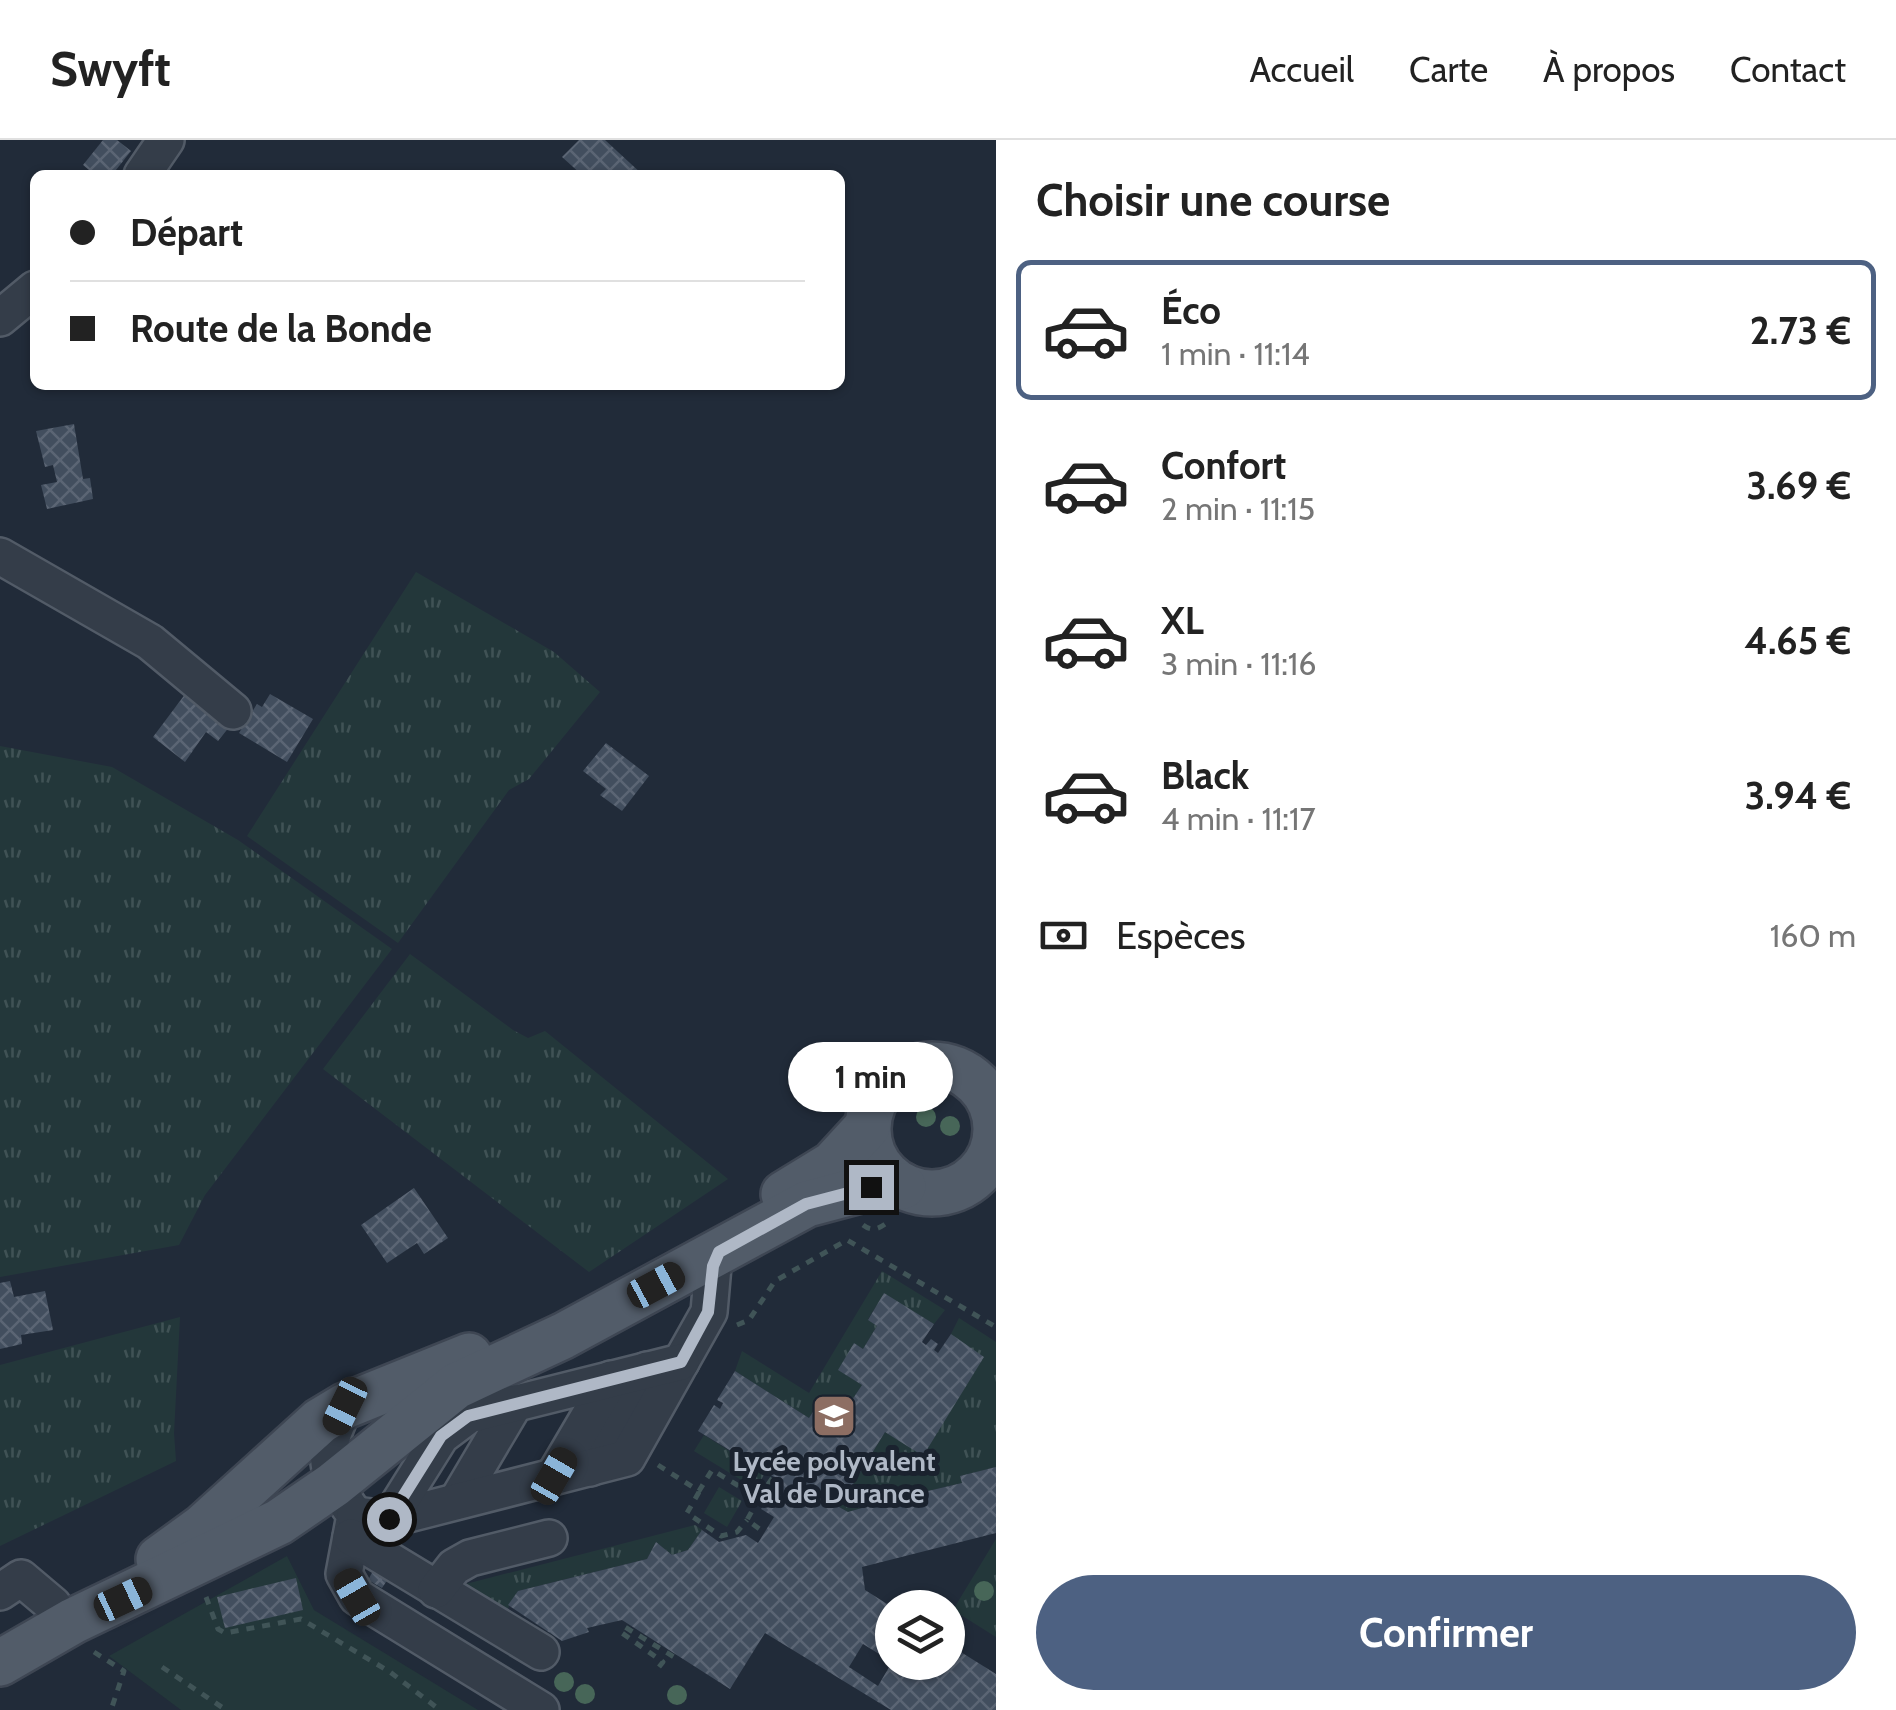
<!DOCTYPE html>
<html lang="fr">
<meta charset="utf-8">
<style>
:root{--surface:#fff;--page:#f6f6f6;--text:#222;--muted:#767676;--line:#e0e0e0;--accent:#4d6182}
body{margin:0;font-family:Cabin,sans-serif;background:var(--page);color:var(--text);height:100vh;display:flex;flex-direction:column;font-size:38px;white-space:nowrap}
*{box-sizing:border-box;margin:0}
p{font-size:32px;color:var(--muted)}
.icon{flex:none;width:55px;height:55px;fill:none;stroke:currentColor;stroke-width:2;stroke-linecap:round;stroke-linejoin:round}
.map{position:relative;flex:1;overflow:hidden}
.sheet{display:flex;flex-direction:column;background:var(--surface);width:900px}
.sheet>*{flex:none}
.hud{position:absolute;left:30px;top:30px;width:815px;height:220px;border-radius:15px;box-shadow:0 2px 8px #0004;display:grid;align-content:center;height:220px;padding:0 40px;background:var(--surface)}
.fabs{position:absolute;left:875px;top:1450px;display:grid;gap:20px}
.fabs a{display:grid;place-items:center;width:90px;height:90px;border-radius:50%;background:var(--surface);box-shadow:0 2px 8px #0004;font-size:50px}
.end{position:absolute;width:45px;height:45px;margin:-22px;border:12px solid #afb8c6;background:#111;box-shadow:0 0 0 5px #111}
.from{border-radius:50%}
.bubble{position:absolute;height:70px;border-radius:35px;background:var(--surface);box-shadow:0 2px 8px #0004;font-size:32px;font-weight:700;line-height:70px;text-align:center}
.car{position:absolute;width:30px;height:60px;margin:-30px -15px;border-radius:12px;box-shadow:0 0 8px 2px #0007;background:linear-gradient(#222 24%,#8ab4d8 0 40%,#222 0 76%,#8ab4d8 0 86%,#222 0)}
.hud b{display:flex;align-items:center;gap:35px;height:95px;font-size:38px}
.hud b+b{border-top:2px solid var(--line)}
.hud i{width:25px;height:25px;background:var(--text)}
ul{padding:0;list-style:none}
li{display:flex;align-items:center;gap:30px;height:140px;margin:0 20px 15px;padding:0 20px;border:5px solid transparent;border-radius:15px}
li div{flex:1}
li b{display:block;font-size:38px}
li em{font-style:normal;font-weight:700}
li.active{border-color:var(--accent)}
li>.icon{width:90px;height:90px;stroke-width:1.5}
h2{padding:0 40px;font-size:45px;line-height:120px}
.pay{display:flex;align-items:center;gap:25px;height:110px;padding:0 40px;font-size:38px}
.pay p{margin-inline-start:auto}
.button{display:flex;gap:20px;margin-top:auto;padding:20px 40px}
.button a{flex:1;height:115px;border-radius:60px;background:var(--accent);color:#fff;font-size:40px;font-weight:700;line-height:115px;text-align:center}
header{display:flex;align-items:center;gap:60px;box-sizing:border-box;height:140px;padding:0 50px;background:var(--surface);border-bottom:2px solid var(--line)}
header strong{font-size:48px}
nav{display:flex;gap:55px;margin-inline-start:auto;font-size:35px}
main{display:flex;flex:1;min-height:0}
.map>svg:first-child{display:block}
</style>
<header>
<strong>Swyft</strong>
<nav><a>Accueil</a><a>Carte</a><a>À propos</a><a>Contact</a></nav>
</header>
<main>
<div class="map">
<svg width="996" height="1570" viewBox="0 0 996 1570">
<defs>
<pattern id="grass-tufts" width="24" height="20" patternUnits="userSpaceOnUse" patternTransform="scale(2.5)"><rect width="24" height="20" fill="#23373a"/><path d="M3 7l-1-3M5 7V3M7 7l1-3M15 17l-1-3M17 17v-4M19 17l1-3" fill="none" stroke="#405255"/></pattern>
<pattern id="building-cross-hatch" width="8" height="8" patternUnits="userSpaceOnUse" patternTransform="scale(2.5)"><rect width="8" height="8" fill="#424e5e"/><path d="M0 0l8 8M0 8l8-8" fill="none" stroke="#5b6574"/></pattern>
</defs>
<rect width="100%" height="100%" fill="#212b39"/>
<!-- grass -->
<g fill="url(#grass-tufts)">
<path d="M416,432L554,512L600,552L529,639L509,650L398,803L247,696Z"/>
<path d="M0,606L112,627L238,700L392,809L205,1055L179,1105L0,1137Z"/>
<path d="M410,814L513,890L528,898L545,891L728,1039L589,1132L323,929Z"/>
<path d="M882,1131L945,1170L934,1184L884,1154L868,1179L877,1186L863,1209L855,1204L839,1230L862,1245L846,1269L824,1255L809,1278L735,1231L742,1211L809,1253Z"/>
<path d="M180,1177L174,1293L176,1321L0,1406V1225Z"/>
<path d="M959,1178L996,1202V1327L961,1336L962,1343L928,1351L922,1348L917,1355L902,1360L894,1353L888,1363L872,1366L866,1360L862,1368L848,1372L839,1367L885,1292L923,1315L951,1194Z"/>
<path d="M704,1295L765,1333L756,1349L694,1311Z"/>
<path d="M719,1347L742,1361L727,1387L704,1373Z"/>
<path d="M695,1385L702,1390L688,1410L672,1415L656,1402L647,1419L518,1451L501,1480L458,1446Z"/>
<path d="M996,1399V1497L953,1470Z"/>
</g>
<!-- pitch -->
<path fill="#23373a" d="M287,1416L314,1470L478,1570H181L109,1516Z"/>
<!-- building -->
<g fill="url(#building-cross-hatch)" fill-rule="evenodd">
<path d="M103,0H117L131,11L112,35H95L83,25Z"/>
<path d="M579,0H605L643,35H582L562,17Z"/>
<path d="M74,284L83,339L90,338L93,359L47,369L41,345L57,342L53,325L45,327L36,291Z"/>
<path d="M186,553L230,586L218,601L206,592L185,622L153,597Z"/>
<path d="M270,554L313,579L287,622L239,593L257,564L262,567Z"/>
<path d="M606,603L649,636L622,671L600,655L606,649L583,631Z"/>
<path d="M414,1048L448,1098L424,1114L417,1103L387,1123L361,1085Z"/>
<path d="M10,1141L14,1157L45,1151L53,1190L21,1195L22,1204L0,1209V1143Z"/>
<path d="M884,1153L934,1184L922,1202L926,1205L931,1199L938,1204L934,1210L938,1213L951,1194L984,1217L923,1316L885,1292L839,1367L848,1372L862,1368L866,1359L872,1366L888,1363L894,1352L902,1360L917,1355L922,1347L928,1351L962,1343L960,1336L996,1327V1393L862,1427L865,1450L892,1467V1522H948V1504L996,1534V1570H891L765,1493L730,1549L622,1480L587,1488L589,1492L562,1501L508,1465L518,1451L647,1419L656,1402L672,1415L688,1410L702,1390L719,1402L746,1395L758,1403L774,1377L761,1369L779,1340L698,1291L714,1265L720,1269L723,1263L717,1260L735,1231L809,1278L824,1255L846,1269L862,1245L838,1230L854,1203L863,1209L877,1186L868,1180ZM863,1504L892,1522L878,1546L849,1527Z"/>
<path d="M373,1431L388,1439L382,1448L368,1440Z"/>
<path d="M296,1438L303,1470L225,1488L217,1457Z"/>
</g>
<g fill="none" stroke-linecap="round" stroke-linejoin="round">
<defs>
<g id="minor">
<path d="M142,35L166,0"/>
<path d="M0,178L35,149"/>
<path d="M0,416L150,502L233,571"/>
<path d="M345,1266C321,1315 323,1332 355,1375L344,1434L357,1457L541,1570"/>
<path d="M590,1328L647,1230"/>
<path d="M554,1336L611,1239"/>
<path d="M457,1361L515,1263"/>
<path d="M355,1375L389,1379L627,1318L709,1172L713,1126L719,1111"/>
<path d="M389,1379L441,1296L469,1275L681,1222"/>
<path d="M351,1397L541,1512"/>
<path d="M436,1450L454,1427L470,1418L549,1398"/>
<path d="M0,1452L21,1438L53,1465L66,1486"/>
</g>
<g id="major">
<circle cx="932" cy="989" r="64"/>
<path d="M784,1054L833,1024L867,987"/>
<path d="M159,1419L203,1387L320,1281L345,1266L469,1216"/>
<path d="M0,1523L73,1481L279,1382L333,1345L456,1246L563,1196L807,1064L871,1047L903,1046"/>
</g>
</defs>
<!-- minor casing -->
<use href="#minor" stroke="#525b67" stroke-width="40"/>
<!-- major casing -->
<use href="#major" stroke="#3e4653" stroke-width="50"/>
<!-- path -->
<g stroke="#405457" stroke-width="5" stroke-dasharray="8 8" stroke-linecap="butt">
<path d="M934,1061L947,1060"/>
<path d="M863,1085C872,1092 879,1089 888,1082"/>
<path d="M737,1185L749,1180L775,1141L847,1100L996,1187"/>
<path d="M658,1325L699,1351L712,1330L759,1358L747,1380L765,1393"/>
<path d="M699,1352L687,1373L721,1396L737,1392L747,1380"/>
<path d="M759,1358L773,1337"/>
<path d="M206,1457L218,1489L225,1493L301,1479L390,1532L440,1570"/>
<path d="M94,1512L124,1531L111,1570"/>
<path d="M162,1527L226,1570"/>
<path d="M659,1527L663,1522L622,1493L625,1487L674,1517"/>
</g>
<!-- minor -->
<use href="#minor" stroke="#343d49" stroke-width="35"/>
<!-- major -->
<use href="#major" stroke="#525c69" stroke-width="45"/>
</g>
<!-- trees -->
<g fill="#476658">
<circle cx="926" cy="952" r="10"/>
<circle cx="926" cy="977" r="10"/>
<circle cx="950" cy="986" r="10"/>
<circle cx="984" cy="1451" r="10"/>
<circle cx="564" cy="1542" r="10"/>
<circle cx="585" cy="1554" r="10"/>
<circle cx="677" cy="1555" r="10"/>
</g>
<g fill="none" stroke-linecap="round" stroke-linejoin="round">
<!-- route -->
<path stroke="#afb8c6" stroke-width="12" d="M389,1379L441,1296L468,1276L681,1222L708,1172L713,1126L719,1112L806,1064L871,1047"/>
</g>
<!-- icons -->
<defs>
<symbol id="school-square" viewBox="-11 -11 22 22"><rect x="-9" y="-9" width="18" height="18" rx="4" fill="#8d6e63" stroke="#1a222e"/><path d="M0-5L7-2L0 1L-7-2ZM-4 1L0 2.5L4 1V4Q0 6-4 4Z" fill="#fff"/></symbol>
</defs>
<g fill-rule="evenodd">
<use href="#school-square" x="809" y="1251" width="50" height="50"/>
</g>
<g text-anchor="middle" stroke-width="10" stroke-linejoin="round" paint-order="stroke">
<!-- poi labels -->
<g font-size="28" font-weight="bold" fill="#afb8c6" stroke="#1a222e">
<text x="834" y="1331">Lycée polyvalent<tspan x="834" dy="32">Val de Durance</tspan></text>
</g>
</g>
</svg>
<div class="fabs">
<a><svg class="icon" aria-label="layers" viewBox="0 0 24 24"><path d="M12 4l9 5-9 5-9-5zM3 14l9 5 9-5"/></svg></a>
</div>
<i class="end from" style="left:389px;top:1379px"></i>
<i class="end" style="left:871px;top:1047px"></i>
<div class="bubble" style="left:788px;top:902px;width:165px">1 min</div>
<i class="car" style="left:656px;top:1145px;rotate:62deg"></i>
<i class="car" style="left:345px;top:1266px;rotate:206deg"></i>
<i class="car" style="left:554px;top:1336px;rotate:30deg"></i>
<i class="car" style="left:357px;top:1457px;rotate:330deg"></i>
<i class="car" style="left:123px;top:1459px;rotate:65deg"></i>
<div class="hud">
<b><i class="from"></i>Départ</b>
<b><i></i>Route de la Bonde</b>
</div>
</div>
<section class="sheet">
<h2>Choisir une course</h2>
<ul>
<li class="active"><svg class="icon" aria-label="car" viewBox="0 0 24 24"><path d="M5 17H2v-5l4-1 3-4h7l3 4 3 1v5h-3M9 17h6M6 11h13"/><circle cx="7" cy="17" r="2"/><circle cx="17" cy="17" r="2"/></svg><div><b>Éco</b><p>1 min · 11:14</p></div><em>2.73 €</em></li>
<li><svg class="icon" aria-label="car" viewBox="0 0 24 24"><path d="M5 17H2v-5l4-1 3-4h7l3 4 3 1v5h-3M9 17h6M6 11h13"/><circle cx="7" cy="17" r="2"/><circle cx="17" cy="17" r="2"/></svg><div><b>Confort</b><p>2 min · 11:15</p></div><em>3.69 €</em></li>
<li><svg class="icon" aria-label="car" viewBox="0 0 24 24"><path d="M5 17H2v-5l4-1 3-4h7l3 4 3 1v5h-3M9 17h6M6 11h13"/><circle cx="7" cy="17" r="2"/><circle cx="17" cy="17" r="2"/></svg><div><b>XL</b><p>3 min · 11:16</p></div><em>4.65 €</em></li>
<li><svg class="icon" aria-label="car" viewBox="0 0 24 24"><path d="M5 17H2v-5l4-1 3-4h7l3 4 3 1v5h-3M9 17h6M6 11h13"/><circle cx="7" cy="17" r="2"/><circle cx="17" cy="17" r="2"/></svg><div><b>Black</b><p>4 min · 11:17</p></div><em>3.94 €</em></li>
</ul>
<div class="pay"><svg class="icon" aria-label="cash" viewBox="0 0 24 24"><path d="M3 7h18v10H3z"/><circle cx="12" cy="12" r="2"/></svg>Espèces<p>160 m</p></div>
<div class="button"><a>Confirmer</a></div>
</section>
</main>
